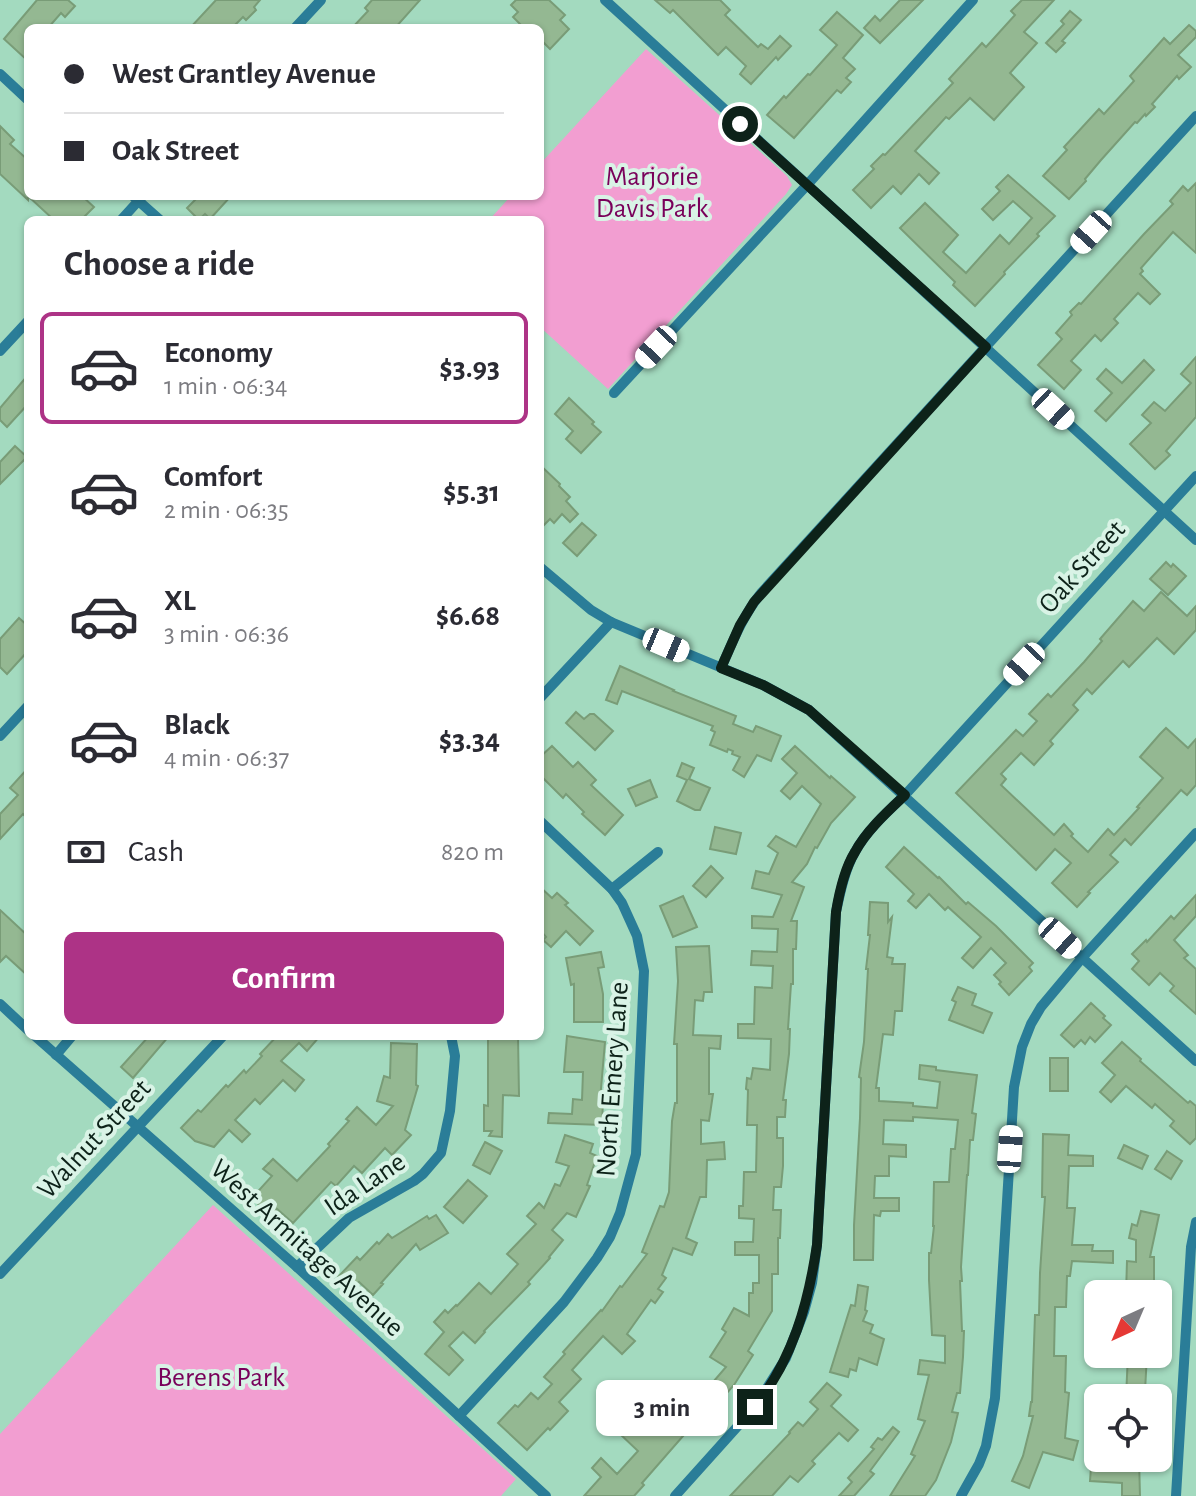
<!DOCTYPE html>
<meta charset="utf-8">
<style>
:root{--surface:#fff;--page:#f7f7f7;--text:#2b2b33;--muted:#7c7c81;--line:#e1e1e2;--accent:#ad3386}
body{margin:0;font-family:"Alegreya Sans",sans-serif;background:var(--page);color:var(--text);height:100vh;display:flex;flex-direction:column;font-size:30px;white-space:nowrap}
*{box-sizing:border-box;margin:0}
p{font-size:26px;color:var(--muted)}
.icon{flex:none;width:44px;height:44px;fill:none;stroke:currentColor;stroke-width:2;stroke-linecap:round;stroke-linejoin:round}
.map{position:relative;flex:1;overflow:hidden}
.side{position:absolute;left:24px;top:216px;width:520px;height:824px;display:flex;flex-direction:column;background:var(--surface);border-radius:12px;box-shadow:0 2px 6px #0004}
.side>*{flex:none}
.hud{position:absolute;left:24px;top:24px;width:520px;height:176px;border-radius:12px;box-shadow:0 2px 6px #0004;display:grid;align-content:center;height:176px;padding:0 40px;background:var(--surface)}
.needle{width:52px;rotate:224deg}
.tools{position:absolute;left:1084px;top:1280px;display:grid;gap:16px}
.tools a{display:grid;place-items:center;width:88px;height:88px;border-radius:12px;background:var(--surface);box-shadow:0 2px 6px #0004;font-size:40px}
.end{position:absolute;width:36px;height:36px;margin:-18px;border:10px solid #0d2219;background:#fff;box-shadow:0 0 0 4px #fff}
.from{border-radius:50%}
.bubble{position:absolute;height:56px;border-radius:12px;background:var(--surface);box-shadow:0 2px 6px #0004;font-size:26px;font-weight:700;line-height:56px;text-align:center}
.car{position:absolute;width:24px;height:48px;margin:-24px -12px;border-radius:10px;box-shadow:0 0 6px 2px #0007;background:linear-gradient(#fff 24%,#345 0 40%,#fff 0 76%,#345 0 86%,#fff 0)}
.hud b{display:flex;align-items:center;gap:28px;height:76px;font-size:30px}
.hud b+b{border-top:2px solid var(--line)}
.hud i{width:20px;height:20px;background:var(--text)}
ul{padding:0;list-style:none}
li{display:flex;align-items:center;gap:24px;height:112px;margin:0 16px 12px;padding:0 24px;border:4px solid transparent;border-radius:12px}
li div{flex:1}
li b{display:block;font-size:30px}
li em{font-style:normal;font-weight:700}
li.on{border-color:var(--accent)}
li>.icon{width:72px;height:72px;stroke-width:1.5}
h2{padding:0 40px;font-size:36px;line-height:96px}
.pay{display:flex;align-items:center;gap:20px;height:88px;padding:0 40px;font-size:30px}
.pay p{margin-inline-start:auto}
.cta{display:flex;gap:16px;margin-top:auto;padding:16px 40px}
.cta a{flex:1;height:92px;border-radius:12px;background:var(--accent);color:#fff;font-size:32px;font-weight:700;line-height:92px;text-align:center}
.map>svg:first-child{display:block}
</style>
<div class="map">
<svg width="1196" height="1496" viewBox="0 0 1196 1496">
<rect width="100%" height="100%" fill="#a3dabf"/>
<!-- green -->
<g fill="#f29ed1">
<path d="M646,49L787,176L792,185L786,194L608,389L540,327V220H489L511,196H540V164Z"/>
<path d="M213,1205L516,1479L501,1496H0V1434Z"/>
</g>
<!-- building -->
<g fill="#94b892" stroke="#799c77" stroke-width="2">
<path d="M37,0H68L75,6L65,17L61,13L48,28H28V61L4,39Z"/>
<path d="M216,0H260L254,7L256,10L246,20L243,17L232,28H190Z"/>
<path d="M372,0H420L395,28H352L368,11L365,8Z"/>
<path d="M516,0H549L565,15L560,20L569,29L550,49L540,39V28H524L513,17L518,12L511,5Z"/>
<path d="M655,0H720L730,10L725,15L758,47L761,44L768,49L780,36L791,46L778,60L776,57L751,84L740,74L746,66L726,47L718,55L673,10L670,13Z"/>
<path d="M900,0H923L880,43L864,28L875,16L880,21Z"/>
<path d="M1022,0H1054L1024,32L1037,43L1010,73L1024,87L994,120L970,98L949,119L946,117L915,151L939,173L929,184L919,174L901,194L893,186L871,208L853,190L874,169L871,166L883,154L885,155L953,83L949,79L982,43L986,47L1015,15L1011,11Z"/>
<path d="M1070,11L1081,20L1062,41L1065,43L1056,52L1046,43L1064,24L1061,21Z"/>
<path d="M837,12L863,35L843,58L855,69L846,78L851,82L841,93L837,90L794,138L767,115L784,96L786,98L808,74L810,75L837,45L820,30Z"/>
<path d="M1189,25L1196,31V37L1178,55L1191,67L1179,79L1177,76L1152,104L1155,107L1146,116L1145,114L1137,123L1135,122L1101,160L1085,179L1086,181L1069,199L1043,176L1067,150L1064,147L1099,109L1104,114L1134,81L1130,76L1164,38L1170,44Z"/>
<path d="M0,126L14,140L10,144L28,160V196H82L94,207L81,220H54L28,196V200L0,174Z"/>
<path d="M1008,175L1055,216L1037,234L1039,236L1004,272L1005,274L975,306L953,285L955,282L900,228L925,203L958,235L943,252L966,273L1000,235L1009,244L1032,218L1013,201L993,220L982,209L1000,191L996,187Z"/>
<path d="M1196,183V253L1173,232L1141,268L1143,271L1140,274L1160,294L1150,304L1138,293L1114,319L1118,323L1101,341L1095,335L1071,361L1081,370L1064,389L1038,365L1062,339L1056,333L1072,315L1070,312L1079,303L1081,304L1144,234L1173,204L1170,201L1183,186L1188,191Z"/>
<path d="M199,196H231L210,219L205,214L199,220L187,208Z"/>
<path d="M1196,357V417L1166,451L1170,455L1155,469L1130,444L1151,423L1142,415L1154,402L1165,411L1191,383L1181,374Z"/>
<path d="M1144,360L1154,370L1106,421L1095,411L1112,393L1097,379L1106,369L1122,383Z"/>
<path d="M28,375V404L7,427L0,420V408Z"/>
<path d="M569,398L594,422L592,424L601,432L581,453L566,439L573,431L555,414Z"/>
<path d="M15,446L27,457L0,484V462Z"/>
<path d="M540,465L560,484L559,486L570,497L566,501L578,514L570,522L562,514L554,523L550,519L540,529Z"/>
<path d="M582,523L596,535L577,556L563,543Z"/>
<path d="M1166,562L1171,567L1173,564L1186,576L1168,595L1150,579Z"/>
<path d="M1161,592L1187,616L1196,606V630L1174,654L1157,638L1129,667L1123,661L1092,694L1087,689L1073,705L1078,710L1050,741L1053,744L1034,765L1021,753L1001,774L1006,779L1001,785L1054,835L1064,824L1073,834L1071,836L1088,852L1108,829L1114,835L1139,808L1137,807L1163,778L1140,757L1160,734L1166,728L1188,748L1196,739V785L1187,795L1181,790L1131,845L1125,839L1110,855L1118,862L1088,892L1090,893L1077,907L1052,883L1071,863L1055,849L1036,870L956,793L1016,730L1023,736L1037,721L1029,714L1048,694L1051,697L1084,662L1102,641L1100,639L1133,601L1144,611Z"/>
<path d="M19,618L28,626V651L7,674L0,667V639Z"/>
<path d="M620,666L674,690L673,691L736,716L733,724L753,732L756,726L781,736L771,761L757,755L744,777L733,770L740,757L732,754L733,751L728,749L727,752L710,745L715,732L711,730L713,726L622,691L617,704L606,700Z"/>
<path d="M576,712L584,719L590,714H594L613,731L595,750L566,723Z"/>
<path d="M552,746L573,767L578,762L596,780L591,785L623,815L605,835L582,814L584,812L566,794L563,798L540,775V757Z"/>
<path d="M795,746L830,778L831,776L855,797L831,823L817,848L815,847L807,864L792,882L804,887L791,921H797L796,949H793V984H791L788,1029H790L789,1054L783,1100H786L785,1117H777V1138H783V1166L781,1187H774L773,1210H781L780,1238H778V1274H772V1311L748,1351L753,1355L734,1385L709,1413L711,1415L694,1432L690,1428L642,1483L644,1485L634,1496H584L601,1477L592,1468L601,1458L617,1474L638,1451L620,1434L634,1420L631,1417L643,1404L660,1420L664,1415L674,1424L702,1395L726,1367L710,1357L726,1332L722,1329L734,1308L749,1316V1293H753V1283H759V1255H735V1242H753L754,1219L739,1218V1206H743L744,1172H756L757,1125H747L748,1090L746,1089L747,1078L751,1079L753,1068L770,1070L771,1039L738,1038V1024H754L755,987L772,988L773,966L751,965L752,951L777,952L778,929L752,928V916L773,917L782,895L752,888L756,871L769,874L778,853L768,846L776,836L796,847L821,804L802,786L790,799L781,791L797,773L782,759Z"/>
<path d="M682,763L694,768L689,779L710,788L700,810H695L677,801L687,780L677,776Z"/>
<path d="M28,768V819L23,814L0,839V814L18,795L10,788Z"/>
<path d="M650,780L657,797L636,806L628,789Z"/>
<path d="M715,827L741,833L736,854L710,849Z"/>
<path d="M904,847L938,878L939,877L966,904L968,902L996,926L1033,963L1029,967L1032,971L1009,995L999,984L1001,982L994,975L1006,963L991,948L973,968L962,958L981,937L948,907L945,910L929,894L916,908L908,901L914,894L886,867Z"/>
<path d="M711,866L723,878L706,897L693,886Z"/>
<path d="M540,887L552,898L557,893L568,903L565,905L593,931L580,945L566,931L551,947L543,940L546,937L540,930Z"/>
<path d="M1196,895V916L1174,940L1188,955L1184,958L1196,969V1014L1170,991L1174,986L1160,973L1149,985L1132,969L1139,961L1132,954L1146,940L1147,942L1171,916L1174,919Z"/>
<path d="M683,896L697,927L673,937L660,906Z"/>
<path d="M870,902L888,903V922L892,917L887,957L893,958L892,964H905L902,1011H895L893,1035L883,1034L876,1088H879V1101L913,1103V1106L937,1108L940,1082L919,1079L920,1065L936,1067V1070L977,1075L972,1113L976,1114L973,1140H970L968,1175H967L961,1267L962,1281H960L962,1331H964L963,1357L960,1393H957L952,1412L958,1413L951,1442L936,1480L925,1496H890L915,1456L911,1454L925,1421L918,1419L929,1375L918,1374L920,1360L945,1363V1336L932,1335L929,1280V1253H931L934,1226H933L934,1182H949L951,1149H955L958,1120L913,1117V1121L884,1120L883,1144L906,1145V1157L889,1156V1176H875L874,1198H899V1211H881L880,1216L874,1215L873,1260H854V1225L860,1118L861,1078L859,1077L864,1042L868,969H866L870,935H868Z"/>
<path d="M0,910L28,936V976L6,956L0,962Z"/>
<path d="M709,946L712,992H704L703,1001L695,1000L693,1035L721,1036L720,1049L709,1048V1094H713L709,1121L701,1120V1144L724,1142L725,1159L707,1160L706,1197H700L686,1238L697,1243L692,1255L673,1248L662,1275L666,1278L658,1289L663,1292L655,1303L651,1300L627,1334L635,1341L622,1354L603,1336L572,1370L581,1379L559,1402L568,1411L550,1430L548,1428L527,1450L498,1423L515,1405L518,1407L531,1393L538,1399L552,1384L544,1377L565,1354L563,1352L601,1310L602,1311L620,1286L622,1287L647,1254L642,1252L660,1206L664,1207L669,1192L672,1121L675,1103H677V1044H674L678,981L676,947Z"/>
<path d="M601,952L604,967L598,968L603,994V1022H574V984L571,985L566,958Z"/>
<path d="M958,987L976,994L972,1005L992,1013L983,1033L949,1020L956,1002L952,1000Z"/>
<path d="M1091,1003L1105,1016L1103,1018L1111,1025L1095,1042L1090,1037L1085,1044L1081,1040L1074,1047L1061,1035Z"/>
<path d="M149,1036H169L133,1078L121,1067Z"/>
<path d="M277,1036H320L307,1051L299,1043L281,1061L304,1080L295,1091L283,1080L260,1104L255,1099L235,1120L250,1134L242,1142L229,1130L214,1147L195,1141L181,1128L198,1110L201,1112L226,1085L228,1087L244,1070L246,1073L262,1056L260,1054Z"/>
<path d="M488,1036H518L519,1096L503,1095L502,1137L489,1136L492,1131H484V1105L488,1106Z"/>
<path d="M567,1036L605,1042L600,1100H603L602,1125L548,1123L549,1113L572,1114L573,1099L582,1100L583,1072H564Z"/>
<path d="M1122,1042L1141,1059L1140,1061L1188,1103L1190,1101L1196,1106V1138L1190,1144L1170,1126L1174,1121L1155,1104L1152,1108L1126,1086L1111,1102L1100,1092L1115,1075L1102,1063Z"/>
<path d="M391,1043L417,1044L416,1085L418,1086L405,1130L411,1135L392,1155L385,1148L362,1173L354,1166L336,1186L331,1182L293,1223L277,1209L271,1216L252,1198L272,1176L263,1169L273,1159L297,1181L330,1146L328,1144L349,1121L346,1119L357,1107L376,1125L393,1106L377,1101L384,1076L390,1078Z"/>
<rect x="1050" y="1058" width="18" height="33"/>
<path d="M1043,1134L1069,1135L1068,1155L1093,1156V1166H1069L1067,1208H1075L1072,1245H1093L1092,1251H1113V1263L1072,1261L1070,1276H1067L1066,1307H1055L1054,1356H1066L1065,1392L1069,1393L1065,1438L1078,1441L1073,1460L1043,1452L1029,1488L1012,1481L1023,1456L1033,1416H1029L1031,1402H1032L1035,1315H1039L1040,1273L1045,1197H1042Z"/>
<path d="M565,1135L593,1144L590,1153L597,1156L587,1185L590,1186L576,1217L567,1213L552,1230L563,1240L549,1257L550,1258L528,1282L530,1284L484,1331L485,1332L475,1343L463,1332L449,1346L463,1360L449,1375L425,1354L444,1332L434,1322L445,1310L448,1313L456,1305L457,1306L479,1283L491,1294L518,1264L507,1254L536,1224L527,1216L539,1203L544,1208L555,1184L560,1186L569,1166L556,1162Z"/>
<path d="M485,1142L502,1151L490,1174L473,1165Z"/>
<path d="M1124,1145L1148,1156L1142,1169L1118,1158Z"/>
<path d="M1167,1151L1182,1161L1171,1179L1155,1169Z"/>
<path d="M468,1180L487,1196L463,1223L444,1207Z"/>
<path d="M1141,1211L1159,1215L1150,1257H1154V1283H1151V1294H1126L1127,1261L1136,1262V1240L1129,1238L1132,1224L1137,1226Z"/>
<path d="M436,1215L448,1233L420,1250L416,1244L381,1283L383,1284L373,1295L359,1282L352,1290L338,1277L357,1257L360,1260L377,1242L379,1244L388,1234L392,1238L427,1216L429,1219Z"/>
<path d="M858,1285L868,1287L865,1310L867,1311L863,1321L873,1325L870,1333L884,1339L877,1365L859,1358L856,1371L850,1369L848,1377L830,1372L851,1305L855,1306Z"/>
<path d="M1128,1354H1147L1145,1391H1142V1398H1126Z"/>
<path d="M827,1383L841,1395L831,1406L858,1430L848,1441L839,1433L812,1461L815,1464L798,1482L790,1476L772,1496H730L790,1433L789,1432L798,1422L803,1426L818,1409L810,1402Z"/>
<path d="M893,1427L899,1432L870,1471L874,1474L854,1496H839L852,1482L848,1478L874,1449L871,1447L878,1438L882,1440Z"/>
<path d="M1121,1458H1139L1140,1496H1122V1483L1090,1481L1091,1467L1120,1469Z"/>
</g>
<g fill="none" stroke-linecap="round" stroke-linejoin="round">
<!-- minor -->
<g stroke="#2a7d98" stroke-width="10">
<path d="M605,0L1196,540"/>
<path d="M295,28L321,0"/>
<path d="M0,74L28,100"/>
<path d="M133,196L160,220"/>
<path d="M121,220L141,198"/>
<path d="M0,351L28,321"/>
<path d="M614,393L807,185L973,0"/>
<path d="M540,567L591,610L611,622L763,685L809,710L1196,1061"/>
<path d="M721,668C733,641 743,615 762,592L1196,116"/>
<path d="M540,698L611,622"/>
<path d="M0,736L28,706"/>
<path d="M612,889L658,852"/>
<path d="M0,1004L28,1030"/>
<path d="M35,1036L297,1267L546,1496"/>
<path d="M56,1055L72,1036"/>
<path d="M297,1267L349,1218L414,1181L423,1174L441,1153L450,1111L455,1056L451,1036"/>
<path d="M0,1274L223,1036"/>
<path d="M459,1416L564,1302L597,1258L610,1237L620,1213L636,1154L644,971L637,936L622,903L612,889L540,821"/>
<path d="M675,1496L755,1407L786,1358L804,1312L812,1283L817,1245L836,912C840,893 845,869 855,852C866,831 888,811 905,795L1196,476"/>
<path d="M961,1496L979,1464L986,1446L995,1398L1014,1087L1022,1047L1031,1024L1041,1007L1082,958L1196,833"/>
<path d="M1176,1496L1191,1247L1196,1222"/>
</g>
</g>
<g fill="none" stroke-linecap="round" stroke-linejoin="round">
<!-- route -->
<path stroke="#0d2219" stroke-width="10" d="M740,124L986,347L754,602L740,625L721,668L763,685L809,710L905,795C888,811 866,831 855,852C845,868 839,894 836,912L817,1245C808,1305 793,1358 755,1407"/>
</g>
<g text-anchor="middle" stroke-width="8" stroke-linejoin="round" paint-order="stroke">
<!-- park labels -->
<g font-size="28" fill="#79005a" stroke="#d9f3e6">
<text x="652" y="185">Marjorie<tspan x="652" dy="32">Davis Park</tspan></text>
<text x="221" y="1386">Berens Park</text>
</g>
<!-- street labels -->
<g font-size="28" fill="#0d2219" stroke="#d9f3e6">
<text transform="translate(1081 566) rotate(-48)" y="10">Oak Street</text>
<text transform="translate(611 1079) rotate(-86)" y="10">North Emery Lane</text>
<text transform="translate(93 1138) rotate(-47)" y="10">Walnut Street</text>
<text transform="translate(364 1183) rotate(-34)" y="10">Ida Lane</text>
<text transform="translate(308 1247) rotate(42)" y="10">West Armitage Avenue</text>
</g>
</g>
</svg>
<div class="tools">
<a><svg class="needle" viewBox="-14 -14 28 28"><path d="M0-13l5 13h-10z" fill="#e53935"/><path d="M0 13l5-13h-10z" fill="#7c7c81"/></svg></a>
<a><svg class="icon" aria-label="locate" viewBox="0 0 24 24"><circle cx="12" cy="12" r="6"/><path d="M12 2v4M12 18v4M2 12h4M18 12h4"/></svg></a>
</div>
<i class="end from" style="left:740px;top:124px"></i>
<i class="end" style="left:755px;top:1407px"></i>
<div class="bubble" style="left:596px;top:1380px;width:132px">3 min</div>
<i class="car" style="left:1091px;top:232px;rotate:222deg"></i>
<i class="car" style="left:656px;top:347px;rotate:223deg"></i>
<i class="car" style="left:1053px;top:409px;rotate:133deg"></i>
<i class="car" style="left:666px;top:645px;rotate:113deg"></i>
<i class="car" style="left:1024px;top:664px;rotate:223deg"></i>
<i class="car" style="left:1060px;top:938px;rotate:132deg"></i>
<i class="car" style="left:1010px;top:1149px;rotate:4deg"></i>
<div class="hud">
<b><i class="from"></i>West Grantley Avenue</b>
<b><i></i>Oak Street</b>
</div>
<section class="side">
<h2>Choose a ride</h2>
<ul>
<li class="on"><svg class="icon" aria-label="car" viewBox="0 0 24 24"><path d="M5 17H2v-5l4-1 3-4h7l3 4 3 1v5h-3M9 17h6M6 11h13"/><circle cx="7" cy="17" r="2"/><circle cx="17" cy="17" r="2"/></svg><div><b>Economy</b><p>1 min · 06:34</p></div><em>$3.93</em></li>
<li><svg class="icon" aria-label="car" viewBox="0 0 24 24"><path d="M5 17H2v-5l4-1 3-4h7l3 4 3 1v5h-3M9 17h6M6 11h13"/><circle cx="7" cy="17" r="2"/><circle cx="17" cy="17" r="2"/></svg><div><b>Comfort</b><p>2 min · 06:35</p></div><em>$5.31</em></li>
<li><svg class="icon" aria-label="car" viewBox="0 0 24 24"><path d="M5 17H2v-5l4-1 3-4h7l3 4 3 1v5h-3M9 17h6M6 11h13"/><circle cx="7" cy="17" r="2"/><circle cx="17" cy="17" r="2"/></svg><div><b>XL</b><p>3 min · 06:36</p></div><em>$6.68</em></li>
<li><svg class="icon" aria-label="car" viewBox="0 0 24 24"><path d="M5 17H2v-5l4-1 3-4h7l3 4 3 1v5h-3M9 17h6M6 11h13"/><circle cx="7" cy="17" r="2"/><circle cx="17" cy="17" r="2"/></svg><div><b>Black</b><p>4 min · 06:37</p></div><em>$3.34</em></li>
</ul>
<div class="pay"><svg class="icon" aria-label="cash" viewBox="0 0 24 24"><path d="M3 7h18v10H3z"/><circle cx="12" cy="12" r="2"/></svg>Cash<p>820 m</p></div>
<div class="cta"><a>Confirm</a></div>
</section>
</div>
